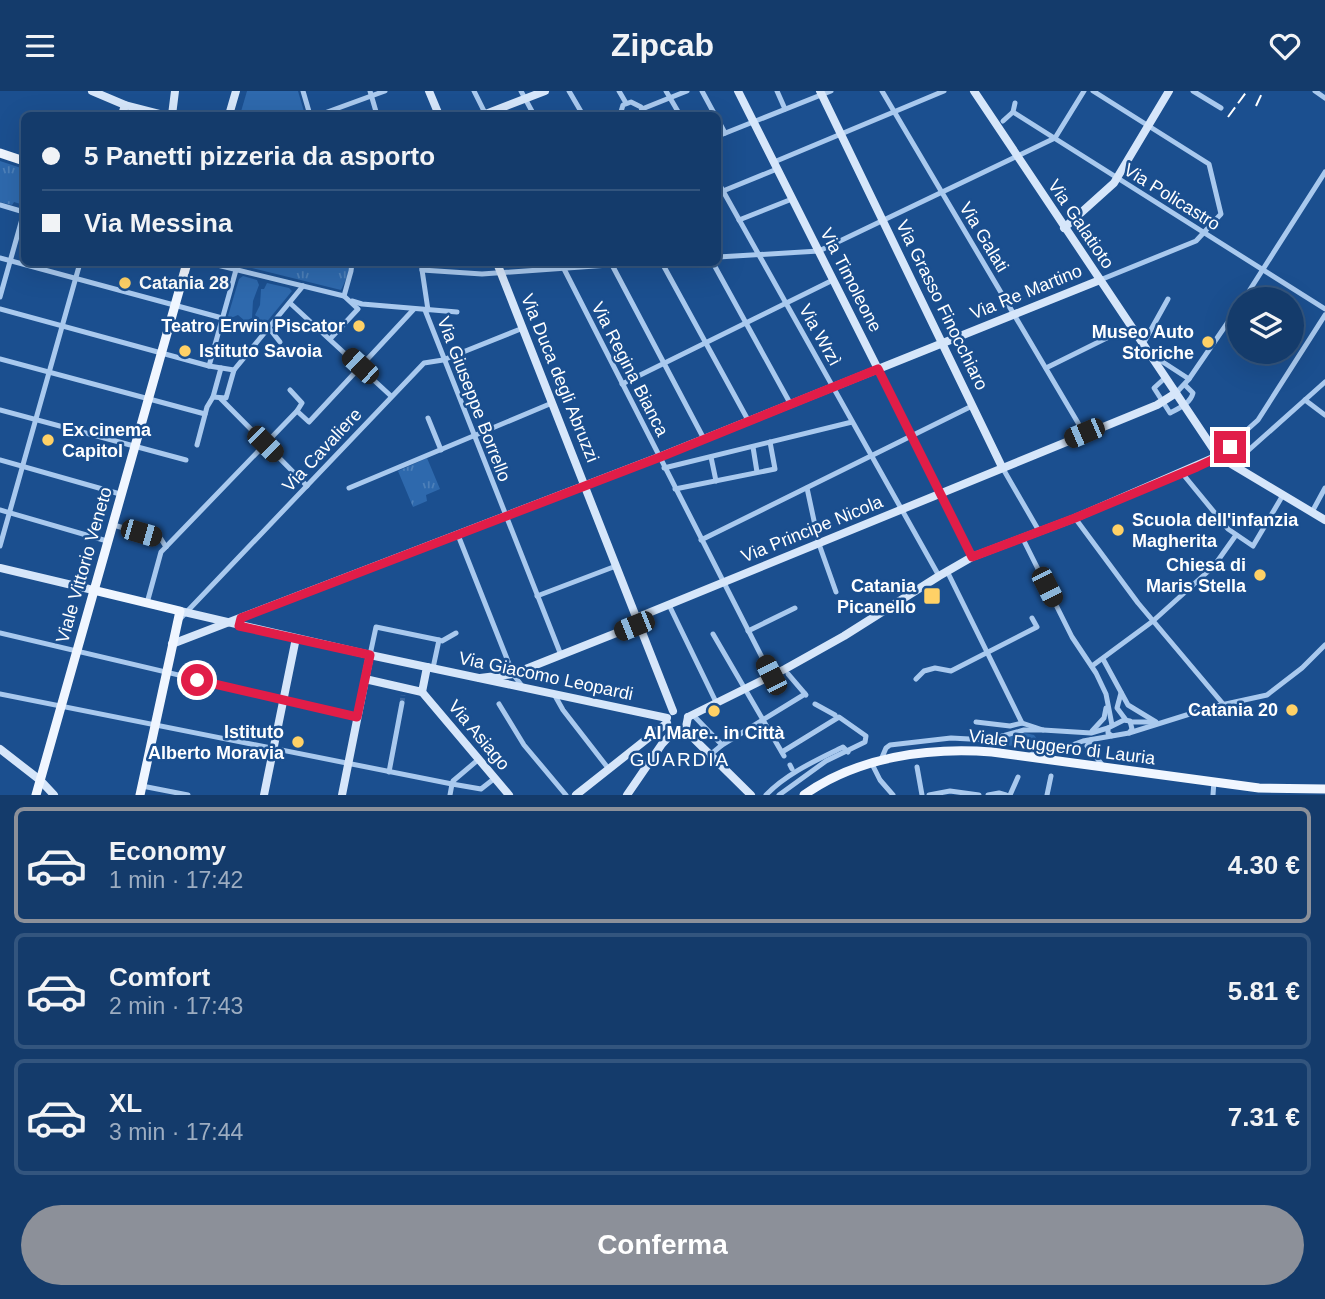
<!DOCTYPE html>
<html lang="it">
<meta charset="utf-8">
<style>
:root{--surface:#143b6b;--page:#214673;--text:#f1f3f6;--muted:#9dadc1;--line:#33557e;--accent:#8c9099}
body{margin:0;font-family:Helvetica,sans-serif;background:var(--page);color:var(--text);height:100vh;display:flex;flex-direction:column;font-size:26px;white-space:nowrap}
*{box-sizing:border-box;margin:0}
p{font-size:23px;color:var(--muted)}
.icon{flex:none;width:38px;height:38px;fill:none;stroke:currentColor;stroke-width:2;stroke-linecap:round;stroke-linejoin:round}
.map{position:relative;height:704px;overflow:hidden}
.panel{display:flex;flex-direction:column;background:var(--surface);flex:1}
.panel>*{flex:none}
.banner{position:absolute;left:21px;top:21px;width:700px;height:154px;border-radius:10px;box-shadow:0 7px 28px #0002,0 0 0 2px var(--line);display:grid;align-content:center;height:154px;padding:0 21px;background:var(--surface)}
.fabs{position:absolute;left:1227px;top:196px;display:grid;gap:14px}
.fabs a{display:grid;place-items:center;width:77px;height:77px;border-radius:50%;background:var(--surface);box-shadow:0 7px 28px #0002,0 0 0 2px var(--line);font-size:35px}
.end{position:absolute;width:32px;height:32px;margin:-16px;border:9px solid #e11d48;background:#fff;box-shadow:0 0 0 4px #fff}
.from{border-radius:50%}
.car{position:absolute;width:21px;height:42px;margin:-21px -10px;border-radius:9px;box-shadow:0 0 5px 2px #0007;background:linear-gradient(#222 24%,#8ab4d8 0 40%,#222 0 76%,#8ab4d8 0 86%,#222 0)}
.banner b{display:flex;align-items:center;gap:24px;height:66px;font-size:26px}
.banner b+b{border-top:2px solid var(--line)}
.banner i{width:18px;height:18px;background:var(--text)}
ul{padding:12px 0 0;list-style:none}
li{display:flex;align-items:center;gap:21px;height:116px;margin:0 14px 10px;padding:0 7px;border:4px solid var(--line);border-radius:10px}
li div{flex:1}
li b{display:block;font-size:26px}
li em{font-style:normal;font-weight:700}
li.selected{border-color:var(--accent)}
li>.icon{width:63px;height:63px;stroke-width:1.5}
.primary-button{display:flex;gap:14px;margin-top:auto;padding:14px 21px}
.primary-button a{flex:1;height:80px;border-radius:42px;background:var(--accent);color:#fff;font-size:28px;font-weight:700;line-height:80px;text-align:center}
header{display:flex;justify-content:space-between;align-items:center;height:91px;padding:0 21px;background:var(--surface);font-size:32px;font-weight:700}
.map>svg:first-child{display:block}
</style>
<header><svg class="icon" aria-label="menu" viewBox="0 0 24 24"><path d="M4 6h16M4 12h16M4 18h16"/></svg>Zipcab<svg class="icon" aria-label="heart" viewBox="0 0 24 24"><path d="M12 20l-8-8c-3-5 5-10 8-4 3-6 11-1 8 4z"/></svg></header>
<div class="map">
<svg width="1325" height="704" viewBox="0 0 1325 704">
<defs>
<pattern id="grass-tufts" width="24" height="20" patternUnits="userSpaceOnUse" patternTransform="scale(1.75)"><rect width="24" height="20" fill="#2e69ad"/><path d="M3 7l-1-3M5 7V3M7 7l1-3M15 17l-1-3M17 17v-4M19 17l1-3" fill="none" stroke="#4d80b9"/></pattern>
</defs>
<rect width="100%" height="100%" fill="#1b4f8f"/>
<!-- grass -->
<g fill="url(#grass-tufts)">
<path d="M0,70L24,78V114L14,111L12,114L0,111Z"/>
<path d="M232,172H350L347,186L341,199Z"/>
<path d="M427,367L440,398L426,404L427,410L413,416L398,380Z"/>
</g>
<!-- garden -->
<g fill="#2e69ad">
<path d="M247,0H298L305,24H240Z"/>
<path d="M243,185L257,189L259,194L253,210L252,227L245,230L238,224L231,227L228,225L239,188Z"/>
<path d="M267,192L289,197L292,200L265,233L255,224L260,214L261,198H264Z"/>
<path d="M1025,642L1034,644L1040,652L1062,654L1035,658L984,651Z"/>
</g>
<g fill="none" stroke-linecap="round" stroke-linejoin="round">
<!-- street-tunnel -->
<path stroke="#3d69a0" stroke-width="5" stroke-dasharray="5 2.5" stroke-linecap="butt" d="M402,612L403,604"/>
<!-- street -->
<g stroke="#a9c9ee" stroke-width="5">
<path d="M303,0L310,24"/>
<path d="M370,0L377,24"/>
<path d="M474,0L486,24"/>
<path d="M521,0L534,24"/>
<path d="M569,0L583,24"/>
<path d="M619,0L626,12"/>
<path d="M666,0L680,24"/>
<path d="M702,0L715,24"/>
<path d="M777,0L785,18"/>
<path d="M882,0L1084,342"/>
<path d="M1093,0L1209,73L1221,123L1196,150L1100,189"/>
<path d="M1193,0L1221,17"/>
<path d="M1315,0L1325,7"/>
<path d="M1015,12L1013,21L1325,218"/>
<path d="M642,18L687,0"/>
<path d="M319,24L385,0"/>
<path d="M620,24L623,14L631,11L641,16L643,24"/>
<path d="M718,29L725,42"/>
<path d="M1003,30L1013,21"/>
<path d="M718,45L831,0"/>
<path d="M1055,47L1084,0"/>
<path d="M774,71L944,0"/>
<path d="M718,91L939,485"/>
<path d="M718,102L777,78"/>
<path d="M0,114L24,121"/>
<path d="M739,129L792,108"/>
<path d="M718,166L819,160L1055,47"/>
<path d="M0,167L222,227"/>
<path d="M209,172L344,205L358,218L330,248"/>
<path d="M421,172L428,219"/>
<path d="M561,172L771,584"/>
<path d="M611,172L704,348"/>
<path d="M662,172L748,329"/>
<path d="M713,172L790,312"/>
<path d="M422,179L482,183L637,172"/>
<path d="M344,205L351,180L352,172"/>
<path d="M0,206L24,121"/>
<path d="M1244,208L1325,81"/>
<path d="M352,210L362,213L457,221"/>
<path d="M290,212L391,305"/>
<path d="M0,218L209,275L234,279L303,195"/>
<path d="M425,219L561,564"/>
<path d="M269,237L280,251"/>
<path d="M1143,253L1168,208"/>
<path d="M1152,264L1189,288"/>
<path d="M0,268L205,323"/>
<path d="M209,275L236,179"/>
<path d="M221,277L213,306L226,307L234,279"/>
<path d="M1046,277L1131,235"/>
<path d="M878,278L972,466"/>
<path d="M1166,286L1154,297L1170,322C1179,317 1190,313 1193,302L1185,294"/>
<path d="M622,293L833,189"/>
<path d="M1176,302L1189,288L1239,215"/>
<path d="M221,308L307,395"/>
<path d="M1305,309L1325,324"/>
<path d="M0,319L186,369"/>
<path d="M297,320L309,331L414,218"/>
<path d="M428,327L441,359"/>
<path d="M197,354L207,316L213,306"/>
<path d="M753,356L757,381"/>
<path d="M1218,365L1258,329L1325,224"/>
<path d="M711,366L716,390"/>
<path d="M0,369L120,403"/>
<path d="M1002,376L1039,440"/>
<path d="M664,377L852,331"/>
<path d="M1236,377L1242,365L1325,291"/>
<path d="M1182,382L1228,438L1253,455L1283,404"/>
<path d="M349,397L552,312"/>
<path d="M807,397L819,453L836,501"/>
<path d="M675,398L775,378L770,351"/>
<path d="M0,419L107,450"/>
<path d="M1312,421L1325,397"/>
<path d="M1075,427L1138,512L1224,614"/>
<path d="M117,435L161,448L166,456"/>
<path d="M458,444L513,583L522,595"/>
<path d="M1022,446L1072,546L1096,582L1106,603L1112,634"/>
<path d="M701,449L972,315"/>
<path d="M0,455L80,172"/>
<path d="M947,480L1022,632"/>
<path d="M537,505L616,475"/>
<path d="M147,512L161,461L297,320L302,312L290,299"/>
<path d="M669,514L716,611"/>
<path d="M178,530L424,272L443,269L523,237"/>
<path d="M748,540L795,517"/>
<path d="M0,542L357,626"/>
<path d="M713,543L784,665"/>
<path d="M439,549L442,550L456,542"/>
<path d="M370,564L376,536L439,549L433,577"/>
<path d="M1103,568L1128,614L1156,631"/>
<path d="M1092,575L1153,530L1214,475L1236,444"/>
<path d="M788,583L806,604"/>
<path d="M916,588L924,580L935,577L951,580L1037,536L1032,527"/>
<path d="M1121,602L1117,617L1126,629"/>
<path d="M0,603L452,693L453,690L479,668"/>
<path d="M554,603L563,619L608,677"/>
<path d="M499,613L524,654L566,704"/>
<path d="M815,613L835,624"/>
<path d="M693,624L722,654"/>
<path d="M976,631L1010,635L1022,632L1043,639L1091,642L1108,637"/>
<path d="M1130,631H1155"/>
<path d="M1092,640L1104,627L1106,617"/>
<path d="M1129,642L1212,616L1267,604L1302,577L1325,554"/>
<path d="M1091,649L1087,655L1104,676"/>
<path d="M710,664L722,654L805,603"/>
<path d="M1029,665L1041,658L1064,657L1083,650L1129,642L1132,638L1130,630L1124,629L1108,637V642L1112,645"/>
<path d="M880,671L886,657L890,654L951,647L988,649L1024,639H1043"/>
<path d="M872,673L880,689L893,704"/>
<path d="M790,674L792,678"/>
<path d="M917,676L922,704"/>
<path d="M389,681L402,612"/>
<path d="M142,695L188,704"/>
<path d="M450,704L452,693L481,698L495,687"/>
<path d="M766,704C787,682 817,669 843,656L848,661"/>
<path d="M779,704L826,670L865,651L866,645L839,626L782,661"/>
<path d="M929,704L950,700L979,704"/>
<path d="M988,704L999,702L1006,704"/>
<path d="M1010,704L1018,686"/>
<path d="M1047,704L1051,685"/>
<path d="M1213,704L1214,690"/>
</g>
<!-- secondary -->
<g stroke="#d6e6fa" stroke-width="8">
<path d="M92,0L125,14L164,24"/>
<path d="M429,0L439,24"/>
<path d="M738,0L878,278"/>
<path d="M820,0L1002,376"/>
<path d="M974,0L1218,365L1325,429"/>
<path d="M122,24L125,14"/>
<path d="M172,24L175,0"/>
<path d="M229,24L236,0"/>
<path d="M483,24L545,0"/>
<path d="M1064,137L1114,92L1169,0"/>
<path d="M497,172L673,620"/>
<path d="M0,477L93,499"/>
<path d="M180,520L370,564L667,627"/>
<path d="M172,553L659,366L1100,189"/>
<path d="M480,587L513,583L634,535L641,525L1157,314L1176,302"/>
<path d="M365,588L422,601L427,576"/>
<path d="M422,601L509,704"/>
<path d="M688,626L785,578L844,545L939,485L972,466L1075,427L1218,365"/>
<path d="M684,638L751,704"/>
<path d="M0,658L40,689L54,704"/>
<path d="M264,704L296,547"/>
<path d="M342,704L370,564"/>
<path d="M576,704L667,632"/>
<path d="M627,704L662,653L674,640H680L686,636L688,626"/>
</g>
<!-- primary -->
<g stroke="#f0f6ff" stroke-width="9">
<path d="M0,62L24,70"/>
<path d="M93,499L180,520L140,704"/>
<path d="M36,704L187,172"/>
<path d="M804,704C857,666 928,656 992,661L1259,697L1325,698"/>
</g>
<!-- rail -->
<g stroke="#fff" stroke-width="2" stroke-dasharray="12 5" stroke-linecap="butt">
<path d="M1256,15L1263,0"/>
<path d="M1228,26L1247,0"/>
</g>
</g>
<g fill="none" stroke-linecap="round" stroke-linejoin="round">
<!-- route -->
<path stroke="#e11d48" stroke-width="9" d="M197,589L357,626L370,564L239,535L241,527L663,365L878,278L972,466L1075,427L1197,376L1212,369L1230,356"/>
</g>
<!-- markers -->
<g fill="#ffd166" stroke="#1b4f8f" stroke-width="2.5">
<circle cx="125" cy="192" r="7"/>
<circle cx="359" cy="235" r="7"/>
<circle cx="1208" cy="251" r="7"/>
<circle cx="185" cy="260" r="7"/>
<circle cx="48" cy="349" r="7"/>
<circle cx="1118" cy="439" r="7"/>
<circle cx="1260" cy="484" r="7"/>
<rect x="923" y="496" width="18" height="18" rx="3.5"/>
<circle cx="1292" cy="619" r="7"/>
<circle cx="714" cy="620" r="7"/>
<circle cx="298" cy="651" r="7"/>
</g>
<g text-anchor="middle" stroke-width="5" stroke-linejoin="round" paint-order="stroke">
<!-- street labels -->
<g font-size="18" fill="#fff" stroke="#1b4f8f">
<text transform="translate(1172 106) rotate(32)" y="6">Via Policastro</text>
<text transform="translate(1081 133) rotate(56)" y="6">Via Galatioto</text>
<text transform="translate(984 146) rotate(59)" y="6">Via Galati</text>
<text transform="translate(851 189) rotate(63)" y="6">Via Timoleone</text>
<text transform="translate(1026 201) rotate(-22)" y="6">Via Re Martino</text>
<text transform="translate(942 214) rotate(64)" y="6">Via Grasso Finocchiaro</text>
<text transform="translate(820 244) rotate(61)" y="6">Via Wrzì</text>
<text transform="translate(630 278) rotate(63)" y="6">Via Regina Bianca</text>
<text transform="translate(560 287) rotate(68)" y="6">Via Duca degli Abruzzi</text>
<text transform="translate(474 308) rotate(69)" y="6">Via Giuseppe Borrello</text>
<text transform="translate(322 359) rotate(-47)" y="6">Via Cavaliere</text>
<text transform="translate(812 438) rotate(-22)" y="6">Via Principe Nicola</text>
<text transform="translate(84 474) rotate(-74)" y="6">Viale Vittorio Veneto</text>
<text transform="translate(546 585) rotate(12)" y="6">Via Giacomo Leopardi</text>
<text transform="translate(479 644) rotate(50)" y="6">Via Asiago</text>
<text transform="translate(1062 656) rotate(7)" y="6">Viale Ruggero di Lauria</text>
</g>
<!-- poi labels -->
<g font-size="18" font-weight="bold" fill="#fff" stroke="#1b4f8f" text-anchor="end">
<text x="139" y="198" text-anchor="start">Catania 28</text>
<text x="345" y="241">Teatro Erwin Piscator</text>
<text x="1194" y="247">Museo Auto<tspan x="1194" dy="21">Storiche</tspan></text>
<text x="199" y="266" text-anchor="start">Istituto Savoia</text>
<text x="62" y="345" text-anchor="start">Ex cinema<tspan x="62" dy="21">Capitol</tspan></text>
<text x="1132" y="435" text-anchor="start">Scuola dell'infanzia<tspan x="1132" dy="21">Magherita</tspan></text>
<text x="1246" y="480">Chiesa di<tspan x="1246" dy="21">Maris Stella</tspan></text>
<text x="916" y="501">Catania<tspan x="916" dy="21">Picanello</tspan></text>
<text x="1278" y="625">Catania 20</text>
<text x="284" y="647">Istituto<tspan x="284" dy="21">Alberto Moravia</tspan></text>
<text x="714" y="648" text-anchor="middle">Al Mare.. in Città</text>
</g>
<!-- neighbourhood labels -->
<g font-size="19" letter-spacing="2" fill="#fff" stroke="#1b4f8f">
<text x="680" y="675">GUARDIA</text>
</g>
</g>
</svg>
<div class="fabs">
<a><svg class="icon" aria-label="layers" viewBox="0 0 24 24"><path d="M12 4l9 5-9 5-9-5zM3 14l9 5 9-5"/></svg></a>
</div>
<i class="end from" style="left:197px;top:589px"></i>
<i class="end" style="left:1230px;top:356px"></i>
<i class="car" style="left:360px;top:275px;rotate:313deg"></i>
<i class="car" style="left:1084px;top:342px;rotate:247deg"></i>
<i class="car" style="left:265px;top:353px;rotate:135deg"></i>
<i class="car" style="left:141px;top:442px;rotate:106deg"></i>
<i class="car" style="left:1047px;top:496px;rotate:153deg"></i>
<i class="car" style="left:634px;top:535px;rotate:248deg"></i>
<i class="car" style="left:771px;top:584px;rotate:333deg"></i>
<div class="banner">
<b><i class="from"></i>5 Panetti pizzeria da asporto</b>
<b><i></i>Via Messina</b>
</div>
</div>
<section class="panel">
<ul>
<li class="selected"><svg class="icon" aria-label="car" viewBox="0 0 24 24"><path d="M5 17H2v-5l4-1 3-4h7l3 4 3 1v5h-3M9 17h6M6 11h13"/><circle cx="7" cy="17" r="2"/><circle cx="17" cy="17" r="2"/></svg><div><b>Economy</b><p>1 min · 17:42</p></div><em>4.30 €</em></li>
<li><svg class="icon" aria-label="car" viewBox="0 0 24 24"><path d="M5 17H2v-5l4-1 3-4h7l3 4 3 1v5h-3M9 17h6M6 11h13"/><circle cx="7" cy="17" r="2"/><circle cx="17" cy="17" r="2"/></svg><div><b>Comfort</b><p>2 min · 17:43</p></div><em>5.81 €</em></li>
<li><svg class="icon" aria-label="car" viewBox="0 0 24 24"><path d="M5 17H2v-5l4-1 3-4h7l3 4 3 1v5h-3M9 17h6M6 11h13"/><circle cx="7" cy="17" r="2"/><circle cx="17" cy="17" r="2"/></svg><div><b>XL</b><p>3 min · 17:44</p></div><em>7.31 €</em></li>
</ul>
<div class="primary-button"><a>Conferma</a></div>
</section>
